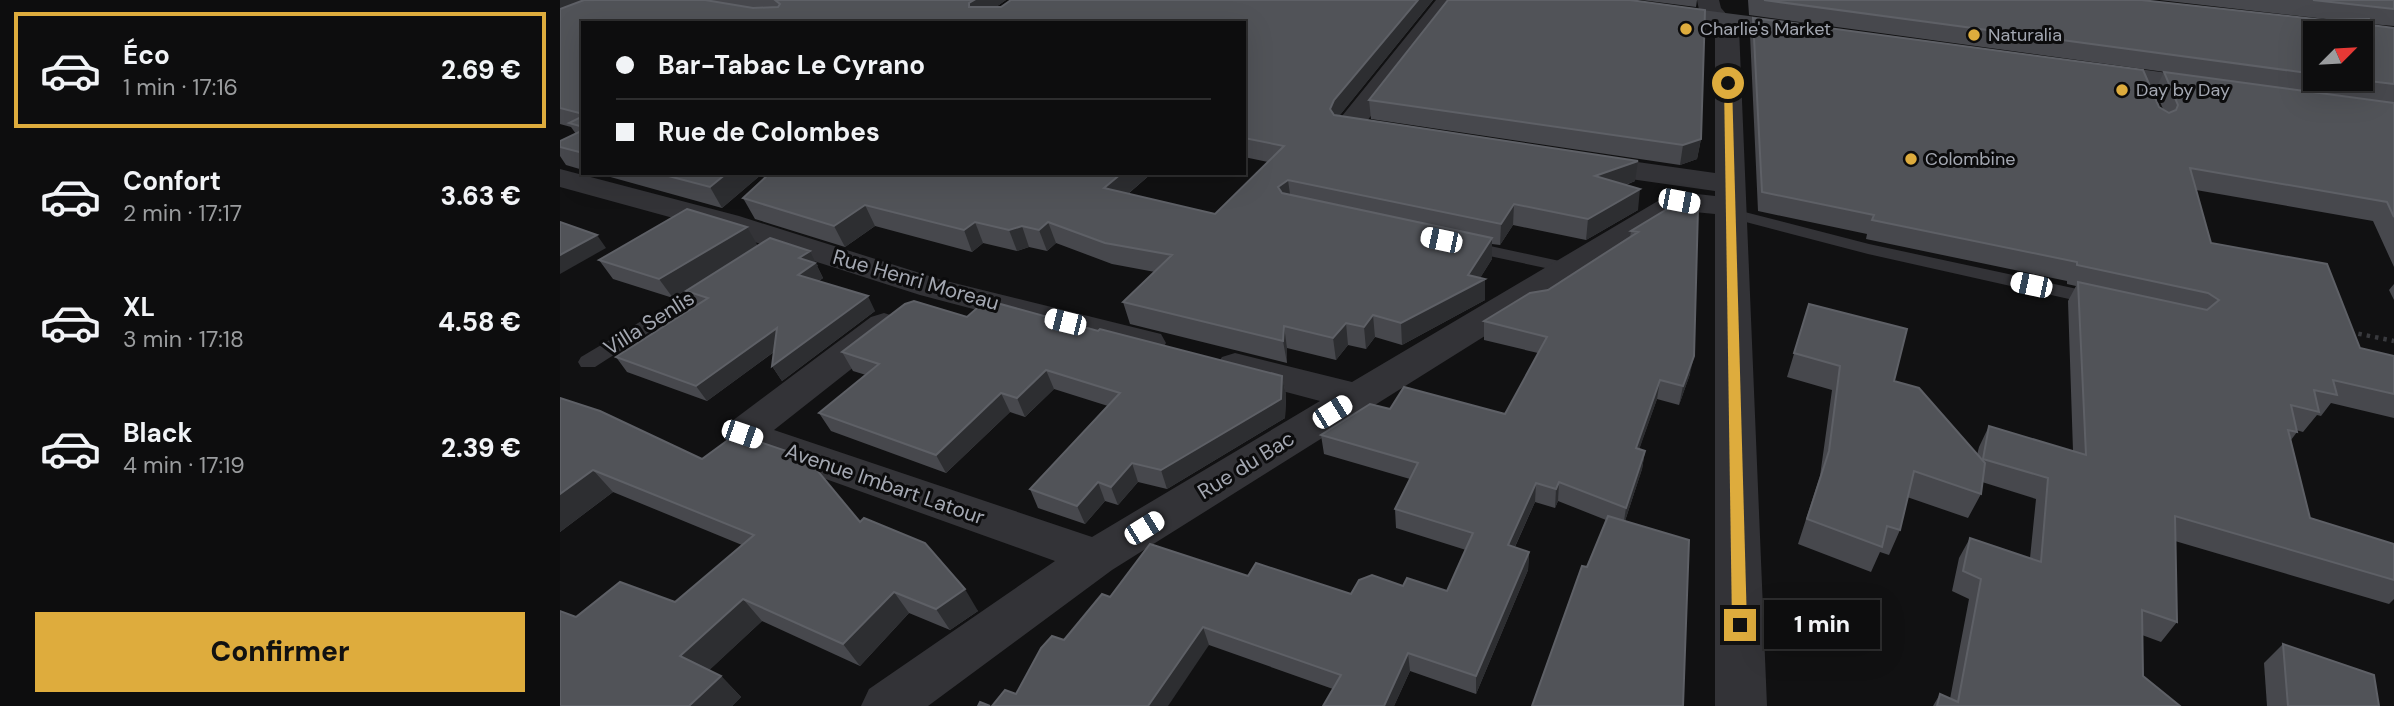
<!DOCTYPE html>
<html lang="fr">
<meta charset="utf-8">
<style>
:root{--surface:#0d0d0e;--page:#161617;--text:#f1f3f6;--muted:#9a9c9e;--line:#2d2d2e;--accent:#deac3d}
body{margin:0;font-family:"DM Sans",sans-serif;background:var(--page);color:var(--text);height:100vh;display:flex;flex-direction:column;font-size:26px;white-space:nowrap}
*{box-sizing:border-box;margin:0}
p{font-size:23px;color:var(--muted)}
.icon{flex:none;width:38px;height:38px;fill:none;stroke:currentColor;stroke-width:2;stroke-linecap:round;stroke-linejoin:round}
.map{position:relative;flex:1;overflow:hidden}
.panel{display:flex;flex-direction:column;background:var(--surface);width:560px}
.panel>*{flex:none}
.hud{position:absolute;left:21px;top:21px;width:665px;height:154px;border-radius:0px;box-shadow:0 7px 28px #0002,0 0 0 2px var(--line);display:grid;align-content:center;height:154px;padding:0 35px;background:var(--surface)}
.needle{width:46px;rotate:66deg}
.tools{position:absolute;left:1743px;top:21px;display:grid;gap:14px}
.tools a{display:grid;place-items:center;width:70px;height:70px;border-radius:0px;background:var(--surface);box-shadow:0 7px 28px #0002,0 0 0 2px var(--line);font-size:35px}
.end{position:absolute;width:32px;height:32px;margin:-16px;border:9px solid #deac3d;background:#111;box-shadow:0 0 0 4px #111}
.from{border-radius:50%}
.bubble{position:absolute;height:49px;border-radius:0px;background:var(--surface);box-shadow:0 7px 28px #0002,0 0 0 2px var(--line);font-size:23px;font-weight:800;line-height:49px;text-align:center}
.car{position:absolute;width:21px;height:42px;margin:-21px -10px;border-radius:9px;box-shadow:0 0 5px 2px #0007;background:linear-gradient(#fff 24%,#345 0 40%,#fff 0 76%,#345 0 86%,#fff 0)}
.hud b{display:flex;align-items:center;gap:24px;height:66px;font-size:26px}
.hud b+b{border-top:2px solid var(--line)}
.hud i{width:18px;height:18px;background:var(--text)}
ul{padding:12px 0 0;list-style:none}
li{display:flex;align-items:center;gap:21px;height:116px;margin:0 14px 10px;padding:0 21px;border:4px solid transparent;border-radius:0px}
li div{flex:1}
li b{display:block;font-size:26px}
li em{font-style:normal;font-weight:800}
li.active{border-color:var(--accent)}
li>.icon{width:63px;height:63px;stroke-width:1.5}
.cta{display:flex;gap:14px;margin-top:auto;padding:14px 35px}
.cta a{flex:1;height:80px;border-radius:0px;background:var(--accent);color:#111;font-size:28px;font-weight:800;line-height:80px;text-align:center}
main{display:flex;flex:1;min-height:0}
.map>svg:first-child{display:block}
</style>
<main>
<section class="panel">
<ul>
<li class="active"><svg class="icon" aria-label="car" viewBox="0 0 24 24"><path d="M5 17H2v-5l4-1 3-4h7l3 4 3 1v5h-3M9 17h6M6 11h13"/><circle cx="7" cy="17" r="2"/><circle cx="17" cy="17" r="2"/></svg><div><b>Éco</b><p>1 min · 17:16</p></div><em>2.69 €</em></li>
<li><svg class="icon" aria-label="car" viewBox="0 0 24 24"><path d="M5 17H2v-5l4-1 3-4h7l3 4 3 1v5h-3M9 17h6M6 11h13"/><circle cx="7" cy="17" r="2"/><circle cx="17" cy="17" r="2"/></svg><div><b>Confort</b><p>2 min · 17:17</p></div><em>3.63 €</em></li>
<li><svg class="icon" aria-label="car" viewBox="0 0 24 24"><path d="M5 17H2v-5l4-1 3-4h7l3 4 3 1v5h-3M9 17h6M6 11h13"/><circle cx="7" cy="17" r="2"/><circle cx="17" cy="17" r="2"/></svg><div><b>XL</b><p>3 min · 17:18</p></div><em>4.58 €</em></li>
<li><svg class="icon" aria-label="car" viewBox="0 0 24 24"><path d="M5 17H2v-5l4-1 3-4h7l3 4 3 1v5h-3M9 17h6M6 11h13"/><circle cx="7" cy="17" r="2"/><circle cx="17" cy="17" r="2"/></svg><div><b>Black</b><p>4 min · 17:19</p></div><em>2.39 €</em></li>
</ul>
<div class="cta"><a>Confirmer</a></div>
</section>
<div class="map">
<svg width="1834" height="706" viewBox="0 0 1834 706">
<rect width="100%" height="100%" fill="#111112"/>
<g fill="none" stroke-linecap="round" stroke-linejoin="round">
<!-- path -->
<path stroke="#393a3e" stroke-width="4.5" stroke-dasharray="3.5 5" stroke-linecap="butt" d="M1790,332L1834,341"/>
<!-- lane -->
<g fill="#333337" fill-rule="evenodd">
<path d="M1169,208L1309,244L1536,293L1545,299L1536,305L1308,254L1163,216L1161,213Z"/>
<path d="M907,241L1009,263L1018,268L1009,273L901,250L899,246Z"/>
<path d="M152,279L161,284L158,288L35,367H21L18,362L21,357Z"/>
</g>
<!-- street -->
<g fill="#333337" fill-rule="evenodd">
<path d="M876,0H899L807,121L835,126L839,132L835,138L825,140L778,133L774,127L778,121Z"/>
<path d="M1137,0H1159L1161,8L1179,28L1207,706H1155V214L1124,211L552,570L368,706H301L309,689L495,561L168,444L162,434L168,424L311,317L324,313L337,317L342,325L337,333L214,430L532,537L760,401L662,375L656,366L662,357L675,353L792,382L1108,195L1119,192L1155,196V191L1028,173L1018,170L1014,164L1018,158L1028,155L1155,173V29L1139,10Z"/>
<path d="M0,169L179,216L382,280L601,334L606,343L601,352L588,355L360,295L157,230L0,187Z"/>
</g>
<!-- secondary -->
<g fill="#414247" fill-rule="evenodd">
<path d="M997,0H1064L1243,23L1252,25L1255,30L1252,35L1243,37L1009,7L1001,5Z"/>
<path d="M1535,63L1652,79L1662,81L1666,87L1662,93L1652,95L1526,77L1522,71L1526,65Z"/>
</g>
</g>
<!-- wall -->
<g fill="#47484d" fill-rule="evenodd">
<path d="M0,0H446L436,7H441L451,0H873L779,116L1075,181L1066,185L1078,210L1026,240L953,225L940,245L932,244V259L920,278L925,300L842,345L815,337L806,349L788,345L776,360L727,348V363L570,324L563,302L595,272L552,264L496,243L487,251L469,247L457,251L423,243L412,252L315,226L285,247L195,219L183,198L210,173H592L568,194L655,214L708,162L684,157V23H23V170L6,165L0,156V141L16,134L11,127L0,124Z"/>
<path d="M1081,0H1137L1136,7Z"/>
<path d="M1188,0H1581L1764,20H1775L1599,0H1834V26L1811,24V25L1834,28V267L1813,221L1636,190L1651,243L1800,348L1834,356V418L1771,403L1761,416L1757,415L1743,432L1736,430L1737,432L1731,440L1750,518L1834,544V599L1829,604L1615,541L1617,622L1601,642L1582,635L1583,676L1620,706H1373L1380,694L1390,699L1409,599L1392,591L1399,558L1410,538L1470,558L1476,499L1422,482L1421,494L1408,518L1347,497L1340,530L1329,555L1320,552L1311,572L1238,544L1260,476L1272,390L1227,377L1249,304L1417,455L1419,447L1429,426L1513,451L1508,301L1516,286L1507,284V281L1306,239L1307,234L1198,211L1190,34L1193,18L1599,107L1603,109L1595,90L1604,72L1722,88L1189,15ZM1755,33L1801,79H1755Z"/>
<path d="M809,100L1141,139L1137,159L1120,165L811,119Z"/>
<path d="M36,173H203L162,208Z"/>
<path d="M1117,203L1130,374L1119,405L1097,399L1079,449L1085,451L1082,469L1065,521L1027,567L1046,520L998,501L995,508L975,502L955,547L969,552L968,570L916,694L850,671L834,706H763L773,689L649,645L456,694L504,640L550,597L688,576L791,594L843,586L887,591L906,550L836,528L835,509L850,479L764,454L761,435L830,409L945,414L978,353L924,340V321L988,290L1070,238L1071,231Z"/>
<path d="M198,246L258,265L257,266L263,278L259,281L315,311L222,381L212,366L214,352L147,401L67,372L56,357L136,305L126,291L196,247L113,298L53,279L39,260Z"/>
<path d="M1834,284V300L1829,290Z"/>
<path d="M407,317L538,331L722,376L726,395L725,418L607,489L578,482L558,505L545,501L525,524L478,508L470,489L548,406L494,389L465,417L450,412L386,473L271,431L259,413L306,375L293,371L282,352Z"/>
<path d="M0,398L142,459L300,522L418,611L390,630L349,613L300,666L202,621L149,670L161,676L181,697L172,706H0L16,617L115,602L182,545L53,492L0,532Z"/>
<path d="M1723,644L1819,706H1707L1704,663Z"/>
</g>
<!-- shaded-wall -->
<g fill="#2d2e31">
<path d="M0,0H26L0,11Z"/>
<path d="M414,0H446L416,21L409,7V3Z"/>
<path d="M858,0H873L776,120L770,109L774,100Z"/>
<path d="M1141,139L1137,159L1120,165L1123,145Z"/>
<path d="M1078,161L1075,181L1033,197L1035,176Z"/>
<path d="M167,173H203L162,208L150,187Z"/>
<path d="M562,173H592L550,209L544,188Z"/>
<path d="M728,180L731,201L721,207L718,187Z"/>
<path d="M1080,189L1078,210L1026,240L1028,219Z"/>
<path d="M954,204L953,225L940,245L941,224Z"/>
<path d="M305,205L315,226L285,247L274,226Z"/>
<path d="M415,222L423,243L412,252L404,230Z"/>
<path d="M488,222L496,243L487,251L479,230Z"/>
<path d="M462,226L469,247L457,251L449,230Z"/>
<path d="M187,227L198,246L113,298L99,279Z"/>
<path d="M37,235L46,248L0,274V255Z"/>
<path d="M932,238V259L917,283L925,279V300L842,345L841,323L908,275Z"/>
<path d="M250,251L263,278L247,289L238,275L239,258Z"/>
<path d="M308,296L315,311L222,381L212,366Z"/>
<path d="M813,315L815,337L806,349L804,327Z"/>
<path d="M786,323L788,345L776,360L773,338Z"/>
<path d="M724,326L727,348V363L723,341Z"/>
<path d="M217,328L226,343L147,401L136,386Z"/>
<path d="M1134,356L1130,374L1119,405L1123,386Z"/>
<path d="M486,370L494,389L465,417L457,398Z"/>
<path d="M722,376L726,395L725,418L607,489L601,470Z"/>
<path d="M1100,380L1097,399L1073,467L1076,448Z"/>
<path d="M441,393L450,412L386,473L376,455Z"/>
<path d="M1085,451L1082,469L1063,527L1066,508Z"/>
<path d="M572,463L578,482L558,505L551,487Z"/>
<path d="M33,470L53,492L0,532V494Z"/>
<path d="M538,482L545,501L525,524L517,506Z"/>
<path d="M999,482L998,501L995,508L996,489Z"/>
<path d="M976,483L975,502L947,564L948,545Z"/>
<path d="M969,552L968,570L916,694V676Z"/>
<path d="M405,589L418,611L390,630L376,609Z"/>
<path d="M334,592L349,613L300,666L283,644Z"/>
<path d="M183,599L202,621L141,678L120,656Z"/>
<path d="M643,627L649,645L608,706H588Z"/>
<path d="M848,653L850,671L834,706H824Z"/>
<path d="M161,676L181,697L172,706H129Z"/>
</g>
<!-- building -->
<g fill="#515358" stroke="#5e6066" stroke-width="2">
<path d="M24,0H145L193,8L218,7L220,4L215,0H414L409,3V7H441L451,0H858L774,100L770,109L774,115L1078,161L1035,176L1080,189L1028,219L954,204L941,224L728,180L718,187L722,193L932,238L908,275L925,279L841,323L813,315L804,327L786,323L773,338L724,326L723,341L563,302L612,255L545,243L488,222L479,230L462,226L449,230L415,222L404,230L305,205L274,226L183,198L210,173H562L544,188L655,214L724,146L684,138V23H23V114L0,108V9Z"/>
<path d="M888,0H1070L1145,10L1141,139L1123,145L809,100Z"/>
<path d="M1204,0H1581L1764,20L1809,19L1811,25L1834,28V84L1792,79H1801V33H1755V74Z"/>
<path d="M1753,0H1834V9Z"/>
<path d="M1193,18L1583,70L1599,107L1609,113L1616,110L1618,105L1604,72L1834,103V217L1827,202L1630,168L1651,243L1767,264L1800,348L1834,356V394L1773,380L1777,395L1754,390L1759,412L1731,405L1737,432L1728,430L1750,518L1834,544V580L1615,516L1617,622L1582,610L1583,676L1620,706H1377L1380,694L1398,702L1421,579L1403,571L1410,538L1481,562L1488,478L1423,459L1429,426L1526,455L1518,282L1647,310L1659,300L1648,293L1517,265V262L1312,220L1314,215L1202,192Z"/>
<path d="M23,116V127L9,123Z"/>
<path d="M23,130V153L0,147V141Z"/>
<path d="M97,173H167L150,187Z"/>
<path d="M1117,203L1138,209L1134,356L1123,386L1100,380L1076,448L1085,451L1066,508L999,482L996,489L976,483L948,545L969,552L916,676L848,653L824,706H763L781,675L643,627L588,706H432L445,690L456,694L481,648L492,636L504,640L542,594L550,597L590,544L688,576L696,563L791,594L799,580L812,575L843,586L847,578L887,591L913,533L835,509L858,463L761,435L810,404L830,409L844,387L945,414L987,337L924,321L970,293L988,290L1078,232L1071,231Z"/>
<path d="M127,209L187,227L99,279L39,260Z"/>
<path d="M0,222L37,235L0,255Z"/>
<path d="M210,238L250,251L239,258L255,263L238,275L308,296L212,366L217,328L136,386L56,357L148,298L126,291Z"/>
<path d="M426,300L538,331L540,329L722,376L721,399L601,470L572,463L551,487L538,482L517,506L470,489L560,393L486,370L457,398L441,393L376,455L259,413L319,364L282,352L345,304L354,301L407,317Z"/>
<path d="M1249,304L1347,329L1334,381L1359,388L1425,463L1421,494L1354,471L1340,530L1327,526L1322,547L1247,519L1269,451L1280,366L1234,353Z"/>
<path d="M0,398L40,411L142,459L172,437L197,446V441L247,458L300,522L304,518L365,543L405,589L376,609L334,592L283,644L183,599L120,656L161,676L129,706H0V611L16,617L60,582L115,602L194,535L33,470L0,494Z"/>
<path d="M1048,516L1129,540L1123,706H972L1022,566L1027,567Z"/>
<path d="M1723,644L1814,675L1819,706H1728Z"/>
<path d="M420,702L430,706H418Z"/>
</g>
<!-- route -->
<path fill="#deac3d" d="M1168,80L1172,83L1187,625L1180,631L1172,625L1164,83Z"/>
<!-- markers -->
<g fill="#deac3d" stroke="#0c0c0d" stroke-width="2.5">
<circle cx="1126" cy="29" r="7"/>
<circle cx="1414" cy="35" r="7"/>
<circle cx="1562" cy="90" r="7"/>
<circle cx="1351" cy="159" r="7"/>
</g>
<g text-anchor="middle" stroke-width="6" stroke-linejoin="round" paint-order="stroke">
<!-- far-poi labels -->
<g font-size="18" fill="#a4a8b2" stroke="#0c0c0d" text-anchor="start">
<text x="1140" y="35">Charlie's Market</text>
<text x="1428" y="41">Naturalia</text>
<text x="1576" y="96">Day by Day</text>
<text x="1365" y="165">Colombine</text>
</g>
<!-- street labels -->
<g font-size="21" fill="#a4a8b2" stroke="#0c0c0d">
<text transform="translate(356 280) rotate(16)" y="7">Rue Henri Moreau</text>
<text transform="translate(89 323) rotate(-32)" y="7">Villa Senlis</text>
<text transform="translate(686 465) rotate(-32)" y="7">Rue du Bac</text>
<text transform="translate(325 484) rotate(19)" y="7">Avenue Imbart Latour</text>
</g>
</g>
</svg>
<div class="tools">
<a><svg class="needle" viewBox="-14 -14 28 28"><path d="M0-13l5 13h-10z" fill="#e53935"/><path d="M0 13l5-13h-10z" fill="#9a9c9e"/></svg></a>
</div>
<i class="end from" style="left:1168px;top:83px"></i>
<i class="end" style="left:1180px;top:625px"></i>
<div class="bubble" style="left:1204px;top:600px;width:116px">1 min</div>
<i class="car" style="left:1119px;top:201px;rotate:101deg"></i>
<i class="car" style="left:881px;top:240px;rotate:282deg"></i>
<i class="car" style="left:1471px;top:285px;rotate:282deg"></i>
<i class="car" style="left:505px;top:322px;rotate:284deg"></i>
<i class="car" style="left:772px;top:412px;rotate:58deg"></i>
<i class="car" style="left:182px;top:434px;rotate:109deg"></i>
<i class="car" style="left:584px;top:528px;rotate:58deg"></i>
<div class="hud">
<b><i class="from"></i>Bar-Tabac Le Cyrano</b>
<b><i></i>Rue de Colombes</b>
</div>
</div>
</main>
